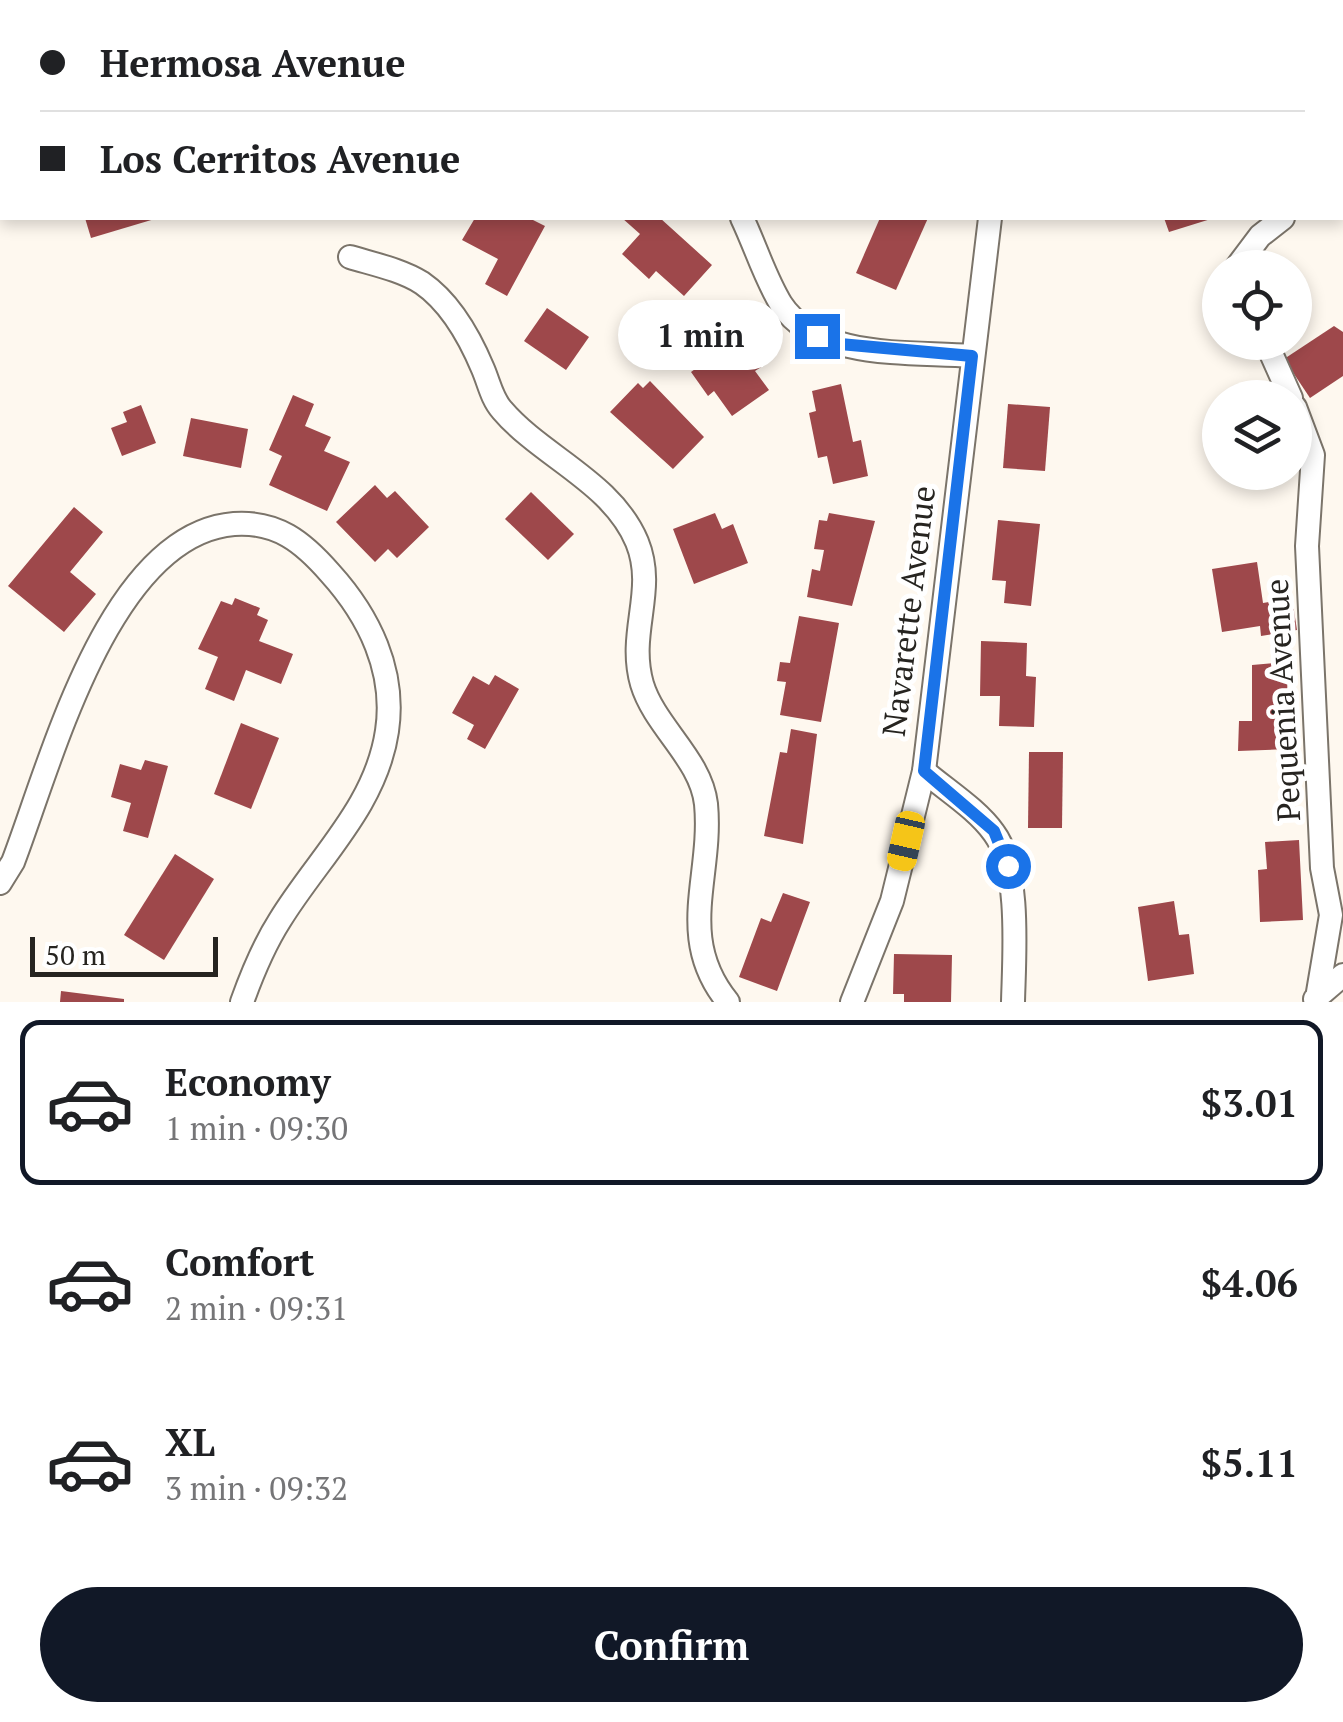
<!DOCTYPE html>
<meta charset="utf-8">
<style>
:root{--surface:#fff;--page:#f2f2f2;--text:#202124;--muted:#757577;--line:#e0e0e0;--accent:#111827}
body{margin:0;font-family:"PT Serif",serif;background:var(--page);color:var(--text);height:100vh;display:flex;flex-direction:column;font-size:38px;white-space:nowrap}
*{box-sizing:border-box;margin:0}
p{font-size:32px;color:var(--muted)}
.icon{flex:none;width:55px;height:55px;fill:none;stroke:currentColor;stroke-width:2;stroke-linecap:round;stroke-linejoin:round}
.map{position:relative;height:1002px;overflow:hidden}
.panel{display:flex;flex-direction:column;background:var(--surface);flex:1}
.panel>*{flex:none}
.guide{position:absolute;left:0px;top:0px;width:1345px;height:220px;box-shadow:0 5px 15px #0003;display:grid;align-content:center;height:220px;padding:0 40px;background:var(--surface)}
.tools{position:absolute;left:1202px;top:250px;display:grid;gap:20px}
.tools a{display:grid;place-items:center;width:110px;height:110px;border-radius:50%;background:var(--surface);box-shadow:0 5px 15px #0003;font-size:50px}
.scale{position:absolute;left:30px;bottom:25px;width:188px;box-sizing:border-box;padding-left:10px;border:5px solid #262420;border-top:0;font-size:28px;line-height:35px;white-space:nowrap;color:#262420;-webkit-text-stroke:8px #fff;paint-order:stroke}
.end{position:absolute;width:45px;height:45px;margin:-22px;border:12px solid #1a73e8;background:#fff;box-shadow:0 0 0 5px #fff}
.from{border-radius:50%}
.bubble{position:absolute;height:70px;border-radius:35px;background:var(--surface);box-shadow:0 5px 15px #0003;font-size:32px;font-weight:700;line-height:70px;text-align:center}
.car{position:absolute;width:30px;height:60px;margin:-30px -15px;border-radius:12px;box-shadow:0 0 8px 2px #0007;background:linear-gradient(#f5c518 24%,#345 0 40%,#f5c518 0 76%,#345 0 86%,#f5c518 0)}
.guide b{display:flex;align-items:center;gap:35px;height:95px;font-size:38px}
.guide b+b{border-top:2px solid var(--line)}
.guide i{width:25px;height:25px;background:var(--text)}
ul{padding:18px 0 0;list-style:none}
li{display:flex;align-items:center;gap:30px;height:165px;margin:0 20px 15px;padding:0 20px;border:5px solid transparent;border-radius:20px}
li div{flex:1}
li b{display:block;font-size:38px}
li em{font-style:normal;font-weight:700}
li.current{border-color:var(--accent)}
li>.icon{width:90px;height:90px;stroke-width:1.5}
.action{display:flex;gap:20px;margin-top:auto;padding:20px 40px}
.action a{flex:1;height:115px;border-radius:60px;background:var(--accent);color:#fff;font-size:40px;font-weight:700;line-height:115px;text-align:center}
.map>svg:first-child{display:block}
</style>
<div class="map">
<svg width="1343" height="1002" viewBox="0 0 1343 1002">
<rect width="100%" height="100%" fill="#fef8ef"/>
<!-- building -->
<g fill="#9e484b">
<path d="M85,218H158L91,238Z"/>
<path d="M475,218H529L545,226L507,296L485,284L498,259L462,240Z"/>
<path d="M622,218H660L712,265L684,296L656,271L649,279L622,254L640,234Z"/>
<path d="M880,218H928L896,290L856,273Z"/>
<path d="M1164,218H1214L1169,232Z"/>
<path d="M547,308L589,337L566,370L524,341Z"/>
<path d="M707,321L722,341L731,334L742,349L751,343L766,364L755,371L769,390L732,416L714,391L708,396L691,372L702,364L684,338Z"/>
<path d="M1334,326L1343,332V376L1310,398L1284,359Z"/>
<path d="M650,381L704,437L673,469L610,412L638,383L643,388Z"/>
<path d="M841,384L853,442L861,440L868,476L833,484L827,456L818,458L809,413L816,411L812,391Z"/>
<path d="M293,395L314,404L305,426L331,437L324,451L350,462L327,511L269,485L282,456L269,450Z"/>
<path d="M1008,404L1050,407L1045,471L1003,468Z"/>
<path d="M141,405L156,443L122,456L111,428L127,422L123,412Z"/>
<path d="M191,418L248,429L241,468L183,456Z"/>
<path d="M375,485L387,498L395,491L429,527L397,558L388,549L375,562L336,522Z"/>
<path d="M531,492L574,534L548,560L505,519Z"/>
<path d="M74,507L103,532L70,572L96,594L64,632L8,586Z"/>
<path d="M715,513L722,529L733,524L748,563L694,584L673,529Z"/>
<path d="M829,513L875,521L852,606L807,597L812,569L820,571L824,550L814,549L819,520L827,521Z"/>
<path d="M998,520L1040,524L1031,606L1004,603L1006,581L992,580Z"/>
<path d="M1257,562L1263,603L1292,598L1297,630L1261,636L1260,626L1222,632L1212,569Z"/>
<path d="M235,598L260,608L257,615L268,620L259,641L293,654L281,684L246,670L234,701L205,689L218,657L198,649L221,601L232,605Z"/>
<path d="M799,616L839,623L821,722L780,715L786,682L777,681L780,662L790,663Z"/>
<path d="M981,641L1027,643L1026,676L1036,677L1034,727L999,726L1000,696H980Z"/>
<path d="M1287,662L1288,749L1238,751L1239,721H1252V665Z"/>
<path d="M495,675L519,689L485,749L467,739L474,725L452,713L473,676L489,685Z"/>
<path d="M241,723L279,738L251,809L214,794Z"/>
<path d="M791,729L817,734L803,844L764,836L780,752L787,753Z"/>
<path d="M1029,752H1063L1062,828H1028Z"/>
<path d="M145,760L168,766L148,838L123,831L131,803L111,797L120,764L141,770Z"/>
<path d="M1299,840L1303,920L1260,922L1258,870L1267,869L1265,842Z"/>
<path d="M175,854L214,879L164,960L124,935Z"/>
<path d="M783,893L810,902L777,991L739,977L761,918L771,922Z"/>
<path d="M1174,901L1179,935L1189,934L1194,974L1148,981L1138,907Z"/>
<path d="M894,954L952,955L951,1002H904V994H893Z"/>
<path d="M61,991L124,999V1002H60Z"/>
</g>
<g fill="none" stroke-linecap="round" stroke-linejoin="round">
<defs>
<g id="minor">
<path d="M542,0L553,2"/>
<path d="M163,2L165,0"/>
<path d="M1029,2L1030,0"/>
<path d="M1281,2L1282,0"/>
<path d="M0,138L2,137"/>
<path d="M1342,181H1343"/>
<path d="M742,218C755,245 765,278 781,304C818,361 912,351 971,356"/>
<path d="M350,257C373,264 402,270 422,283C451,303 470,338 483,369C489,383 492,399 502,410C542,457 612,482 637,542C657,591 627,632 642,684C655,727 701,759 706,804C713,877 675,937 728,1002"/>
<path d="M1236,268L1260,236L1283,218"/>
<path d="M1266,342L1291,398"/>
<path d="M1295,407L1313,455L1307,546L1322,868L1331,915L1318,992"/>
<path d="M924,771C946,790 977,809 994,833C1021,869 1014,958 1013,1002"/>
<path d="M0,883L13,862C51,763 109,534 234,524C277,521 303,542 330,573C369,616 396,671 387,731C376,806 318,858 280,920C264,945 252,974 242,1002"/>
<path d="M1315,999L1343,975"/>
<path d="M852,1002L892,901L924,771L990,218"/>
</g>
</defs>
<!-- minor casing -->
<use href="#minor" stroke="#7b746a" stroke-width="26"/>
<!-- minor -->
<use href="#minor" stroke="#fff" stroke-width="22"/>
</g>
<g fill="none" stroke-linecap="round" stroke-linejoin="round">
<!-- route -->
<path stroke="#1a73e8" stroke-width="12" d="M817,336L840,344L972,356L924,771L994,831L1008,866"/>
</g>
<g text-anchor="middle" stroke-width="10" stroke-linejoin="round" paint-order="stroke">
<!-- street labels -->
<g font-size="32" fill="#262420" stroke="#fff">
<text transform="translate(909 611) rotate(-83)" y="11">Navarette Avenue</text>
<text transform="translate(1283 700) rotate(-93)" y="11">Pequenia Avenue</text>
</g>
</g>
</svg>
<div class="tools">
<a><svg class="icon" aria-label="locate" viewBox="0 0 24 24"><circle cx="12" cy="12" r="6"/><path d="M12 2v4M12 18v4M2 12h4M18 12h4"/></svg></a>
<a><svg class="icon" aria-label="layers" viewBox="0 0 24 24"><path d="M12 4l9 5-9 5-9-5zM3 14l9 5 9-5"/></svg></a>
</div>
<div class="scale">50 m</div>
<i class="end from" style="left:1008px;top:866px"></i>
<i class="end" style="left:817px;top:336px"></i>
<div class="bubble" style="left:618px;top:300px;width:165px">1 min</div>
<i class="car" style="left:906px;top:841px;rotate:193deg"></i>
<div class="guide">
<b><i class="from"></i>Hermosa Avenue</b>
<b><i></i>Los Cerritos Avenue</b>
</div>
</div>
<section class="panel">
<ul>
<li class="current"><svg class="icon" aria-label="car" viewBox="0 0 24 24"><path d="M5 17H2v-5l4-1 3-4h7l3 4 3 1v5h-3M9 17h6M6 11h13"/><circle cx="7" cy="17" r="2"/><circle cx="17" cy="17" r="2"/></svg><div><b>Economy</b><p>1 min · 09:30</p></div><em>$3.01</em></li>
<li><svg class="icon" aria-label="car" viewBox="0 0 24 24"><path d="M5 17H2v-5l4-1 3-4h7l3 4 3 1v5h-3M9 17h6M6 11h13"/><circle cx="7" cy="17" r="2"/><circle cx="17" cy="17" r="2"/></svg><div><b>Comfort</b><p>2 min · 09:31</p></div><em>$4.06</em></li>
<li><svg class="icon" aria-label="car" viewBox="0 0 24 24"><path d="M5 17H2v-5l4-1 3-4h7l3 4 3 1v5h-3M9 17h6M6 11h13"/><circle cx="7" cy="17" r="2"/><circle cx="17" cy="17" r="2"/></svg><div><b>XL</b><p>3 min · 09:32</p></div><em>$5.11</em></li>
</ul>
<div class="action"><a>Confirm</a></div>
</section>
